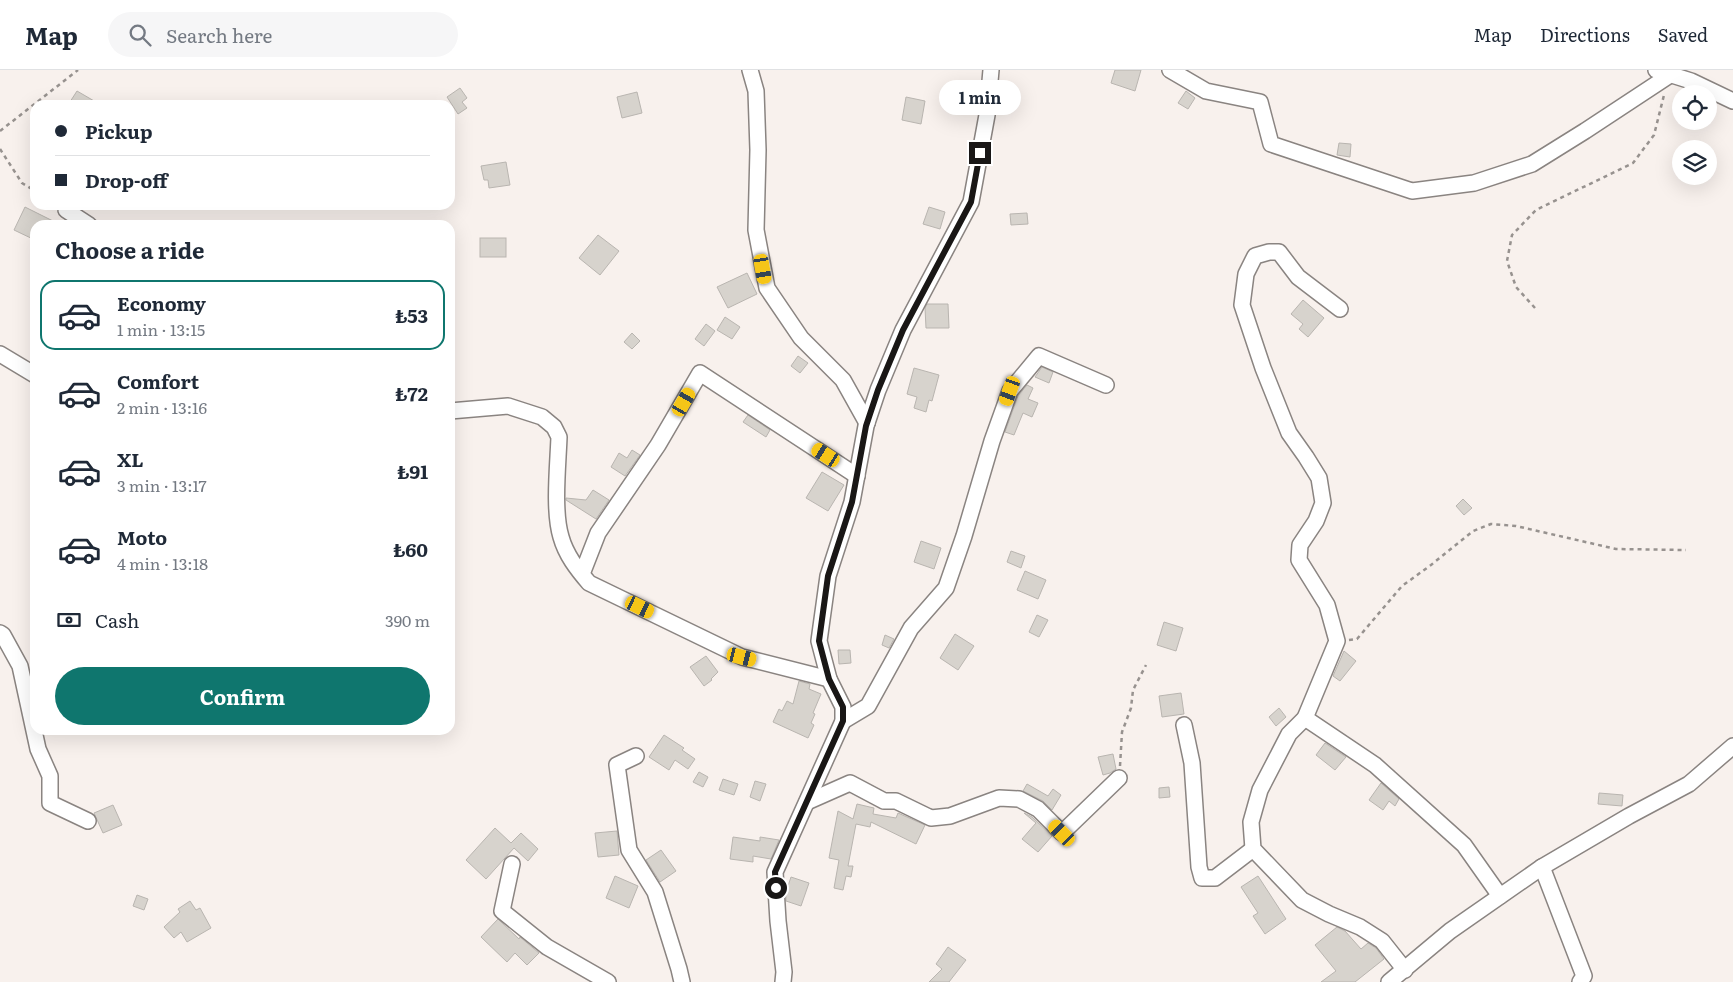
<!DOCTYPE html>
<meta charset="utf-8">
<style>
:root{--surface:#fff;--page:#f6f6f7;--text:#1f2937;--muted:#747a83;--line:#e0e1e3;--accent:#0f766e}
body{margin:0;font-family:Literata,serif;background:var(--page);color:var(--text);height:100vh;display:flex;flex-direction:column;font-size:19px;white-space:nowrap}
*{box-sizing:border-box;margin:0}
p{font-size:16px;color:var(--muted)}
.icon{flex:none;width:28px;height:28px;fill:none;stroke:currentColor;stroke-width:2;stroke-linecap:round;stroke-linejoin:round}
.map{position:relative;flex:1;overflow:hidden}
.drawer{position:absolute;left:30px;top:150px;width:425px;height:515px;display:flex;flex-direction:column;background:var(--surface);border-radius:15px;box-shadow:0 5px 20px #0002}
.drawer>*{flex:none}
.top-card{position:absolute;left:30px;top:30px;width:425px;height:110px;border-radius:15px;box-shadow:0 5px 20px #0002;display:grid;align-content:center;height:110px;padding:0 25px;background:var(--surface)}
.fabs{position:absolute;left:1672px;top:15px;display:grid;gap:10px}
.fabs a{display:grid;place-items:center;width:45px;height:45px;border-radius:50%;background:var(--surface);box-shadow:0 5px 20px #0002;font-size:25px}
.end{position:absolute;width:22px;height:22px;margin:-11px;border:6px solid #191716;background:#fff;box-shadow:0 0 0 2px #fff}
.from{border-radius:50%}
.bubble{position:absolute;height:35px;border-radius:18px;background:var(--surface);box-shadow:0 5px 20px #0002;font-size:16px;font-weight:700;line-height:35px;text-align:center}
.car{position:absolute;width:15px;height:30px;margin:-15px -8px;border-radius:6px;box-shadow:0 0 4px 1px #0007;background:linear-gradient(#f5c518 24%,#345 0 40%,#f5c518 0 76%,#345 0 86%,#f5c518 0)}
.top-card b{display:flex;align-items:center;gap:18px;height:48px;font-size:19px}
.top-card b+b{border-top:1px solid var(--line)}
.top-card i{width:12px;height:12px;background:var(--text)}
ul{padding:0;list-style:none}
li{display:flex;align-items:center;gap:15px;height:70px;margin:0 10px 8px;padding:0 15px;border:2px solid transparent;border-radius:15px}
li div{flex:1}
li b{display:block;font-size:19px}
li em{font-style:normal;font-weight:700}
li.current{border-color:var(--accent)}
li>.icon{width:45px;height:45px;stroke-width:1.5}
h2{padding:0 25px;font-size:22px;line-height:60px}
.pay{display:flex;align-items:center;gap:12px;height:55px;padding:0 25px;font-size:19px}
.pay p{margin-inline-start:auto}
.cta{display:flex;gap:10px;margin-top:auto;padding:10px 25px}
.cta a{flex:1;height:58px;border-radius:30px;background:var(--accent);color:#fff;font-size:20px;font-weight:700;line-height:58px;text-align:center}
header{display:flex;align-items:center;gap:30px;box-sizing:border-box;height:70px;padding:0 25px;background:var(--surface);border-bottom:1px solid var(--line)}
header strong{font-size:24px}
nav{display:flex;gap:28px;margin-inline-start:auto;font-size:18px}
.search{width:350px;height:45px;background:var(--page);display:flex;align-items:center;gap:12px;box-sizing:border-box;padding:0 18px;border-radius:28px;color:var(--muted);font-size:19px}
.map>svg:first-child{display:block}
</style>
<header>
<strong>Map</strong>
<div class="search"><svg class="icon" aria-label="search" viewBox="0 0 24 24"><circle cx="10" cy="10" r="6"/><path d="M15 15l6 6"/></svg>Search here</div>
<nav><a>Map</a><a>Directions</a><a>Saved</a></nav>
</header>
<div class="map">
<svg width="1733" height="912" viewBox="0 0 1733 912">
<rect width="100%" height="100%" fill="#f8f1ed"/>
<!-- building -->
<g fill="#d7d3cd" stroke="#b9b5b0">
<path d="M1115,0H1141L1135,21L1111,13Z"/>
<path d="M460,18L467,28L462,32L467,38L458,44L447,27Z"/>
<path d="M77,21L101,35H68Z"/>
<path d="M1186,21L1195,28L1188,39L1178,33Z"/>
<path d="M637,22L642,43L622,48L617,27Z"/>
<path d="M906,27L925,31L921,54L902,50Z"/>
<path d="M1339,73L1351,74L1350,87L1337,85Z"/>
<path d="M506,92L510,115L489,118L488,110H484L481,96Z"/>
<path d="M25,137L61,155H35V170L14,160Z"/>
<path d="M929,137L945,142L940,159L923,154Z"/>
<path d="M1027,143L1028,154L1011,155L1010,144Z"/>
<path d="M598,165L619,181L600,205L579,188Z"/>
<rect x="480" y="168" width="26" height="19"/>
<path d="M747,203L757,224L728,238L717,217Z"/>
<path d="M1303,230L1324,248L1308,267L1299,259L1303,254L1291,244Z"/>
<path d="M927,234H948L949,258H926L925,238Z"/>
<path d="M725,247L740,257L732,269L717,260Z"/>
<path d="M706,254L715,261L704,276L695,269Z"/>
<path d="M632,263L640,271L632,279L624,272Z"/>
<path d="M798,286L808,293L800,303L791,296Z"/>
<path d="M1042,297L1053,302L1049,313L1035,307Z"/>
<path d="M914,298L939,305L932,331L929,330L926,342L914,338L917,327L907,324Z"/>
<path d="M1027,315L1033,318L1028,329L1038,333L1032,347L1023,343L1014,365L1005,362L1018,326Z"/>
<path d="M748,345L770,360L766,367L743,352Z"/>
<path d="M632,380L640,385L625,406L611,397L619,383L627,388Z"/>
<path d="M822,402L844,415L828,441L806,428Z"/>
<path d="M593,420L609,430L596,449L566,430V428L586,430Z"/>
<path d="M1463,429L1472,438L1464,445L1456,436Z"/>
<path d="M921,471L941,478L934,499L914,492Z"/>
<path d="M1011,481L1025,486L1021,498L1007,492Z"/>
<path d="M1025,501L1046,510L1038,529L1017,520Z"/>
<path d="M1037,545L1048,550L1039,567L1029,562Z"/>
<path d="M1164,552L1183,558L1176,581L1157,575Z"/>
<path d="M955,564L974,576L958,600L940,588Z"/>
<path d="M885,565L894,569L889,578L882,575Z"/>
<path d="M838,580H850L851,593L839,594Z"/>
<path d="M1344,581L1356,591L1340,611L1333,606Z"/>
<path d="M706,586L718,602L711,609L712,610L704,616L690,597Z"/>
<path d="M799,611L810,614L809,619L821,624L813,643L815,644L811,653L814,655L808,668L773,652L779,639L782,641L787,631L793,634Z"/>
<path d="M1181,623L1184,644L1162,647L1159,626Z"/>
<path d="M1279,638L1286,647L1276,656L1269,647Z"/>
<path d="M664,665L684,678L682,680L695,689L688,699L675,690L669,700L649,687Z"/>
<path d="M1325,673L1346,687L1335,700L1316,685Z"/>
<path d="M1113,684L1116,699L1110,703L1103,705L1098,687Z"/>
<path d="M699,702L708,707L703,717L693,712Z"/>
<path d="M723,709L738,714L734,725L719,720Z"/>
<path d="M755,711L766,714L760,731L750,727Z"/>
<path d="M1381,713L1399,729L1395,736L1389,731L1383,740L1369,730Z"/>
<path d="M1027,714L1048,726L1053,719L1061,725L1052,740L1043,731L1023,721Z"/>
<path d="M1169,717L1170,727L1159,728V718Z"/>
<path d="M1599,723L1623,725L1622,736L1598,734Z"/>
<path d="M857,734L874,738L873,744L896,748L898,743L925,755L916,774L871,752L870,757L856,754L848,796H853L851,807L846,806L843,820L834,818L839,790L829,788L838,741L853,749Z"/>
<path d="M113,735L122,755L103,763L94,743Z"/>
<path d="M1024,743L1032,747L1052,766L1038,782L1022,769L1036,753Z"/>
<path d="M495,758L511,773L521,763L538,779L528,791L514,778L486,809L466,790Z"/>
<path d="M617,761L619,785L598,787L595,763Z"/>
<path d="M733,767L760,771V767L779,770L771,789L753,786V792L730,789Z"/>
<path d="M661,780L676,801L660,812L646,790Z"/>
<path d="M615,806L638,816L629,838L606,828Z"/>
<path d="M1258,806L1286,849L1265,864L1253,846L1258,843L1241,817Z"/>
<path d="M791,807L809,813L801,836L786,831V822Z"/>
<path d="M137,825L148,829L144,840L133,836Z"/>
<path d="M190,831L196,840L200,838L211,858L187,872L181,862L174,868L164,857L180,842L178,839Z"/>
<path d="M498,849L519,869L520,867L539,883L527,895L515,883L507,892L481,867Z"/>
<path d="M1337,857L1345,861L1361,879L1368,873L1376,878L1384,889L1355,912H1321L1336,901L1315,875Z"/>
<path d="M948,877L966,890L949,912H929L942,899L936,894Z"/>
</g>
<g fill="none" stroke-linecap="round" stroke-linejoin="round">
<defs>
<g id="street">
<path d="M750,0L756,21L758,80L756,160L767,218L801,268L843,310L867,353"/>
<path d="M1170,0L1206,21L1260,32L1271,74L1412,121L1474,113L1532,94L1585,61L1670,5"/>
<path d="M1656,0L1691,11L1733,31"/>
<path d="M69,135L66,140L89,155"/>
<path d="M1340,239L1298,207L1279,182H1269L1255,186L1246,204L1242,235L1263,298L1289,363L1306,387L1319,408L1323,433L1316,451L1300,475L1299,490L1327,535L1337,571L1305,648L1289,664L1260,720L1251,752L1253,779L1302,830L1329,844L1360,857L1382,871L1405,900"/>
<path d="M0,284L35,305"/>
<path d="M450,341L508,336L542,347L554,357L559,367C558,395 553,441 561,467C566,485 577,499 589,513L742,587L829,609"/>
<path d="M582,504L598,463L658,375L700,303L857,406"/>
<path d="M0,563L3,565L20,596L38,679L50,706V733L88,751"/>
<path d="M1305,648L1375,695L1464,775L1500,826"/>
<path d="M843,651L868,636L911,558L946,518L964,466L992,371L1010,321L1039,286L1106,315"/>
<path d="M1184,655L1192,693L1199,797L1202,808H1215L1253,779"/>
<path d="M636,686L617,695L629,780L655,822L679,899L682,912"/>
<path d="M807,732L850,713L884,731H896L931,748L950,746L999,728L1019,729L1038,739L1062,763L1119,708"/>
<path d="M512,794L502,841L547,877L608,912"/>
<path d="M1542,797L1584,906L1580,912"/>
<path d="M783,912L784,902L778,851L775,802L843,651V637L829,609L819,571L828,506L852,432L866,356L878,320L903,260L971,132L987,45L991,0"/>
<path d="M1389,912L1450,861L1542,797L1629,746L1689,714L1733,676"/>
</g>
</defs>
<!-- street casing -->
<use href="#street" stroke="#8a8481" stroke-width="18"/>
<!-- path -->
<g stroke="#97928f" stroke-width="2.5" stroke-dasharray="4 4" stroke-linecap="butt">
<path d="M0,61L78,0"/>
<path d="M0,79L22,113L35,121"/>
<path d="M1535,238L1516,217L1507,191L1512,165L1536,140L1633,93L1654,65L1664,25"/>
<path d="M1349,570L1357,569L1402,516L1431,495L1473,461L1491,454L1516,456L1616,479L1686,480"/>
<path d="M1120,696L1122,662L1131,638L1133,620L1146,595"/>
</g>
<!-- street -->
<use href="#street" stroke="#fff" stroke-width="15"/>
</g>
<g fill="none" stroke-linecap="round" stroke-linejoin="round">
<!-- route -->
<path stroke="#191716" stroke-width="6" d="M776,818L775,802L843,651V637L829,609L819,571L828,506L852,432L866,356L878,320L903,260L971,132L980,83"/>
</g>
</svg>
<div class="fabs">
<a><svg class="icon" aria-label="locate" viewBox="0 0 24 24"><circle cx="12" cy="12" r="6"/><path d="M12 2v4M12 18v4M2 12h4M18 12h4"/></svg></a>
<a><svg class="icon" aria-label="layers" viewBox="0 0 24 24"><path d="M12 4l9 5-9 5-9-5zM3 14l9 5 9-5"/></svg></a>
</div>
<i class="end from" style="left:776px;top:818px"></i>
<i class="end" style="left:980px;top:83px"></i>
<div class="bubble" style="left:939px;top:10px;width:82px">1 min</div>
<i class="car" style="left:763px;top:199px;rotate:170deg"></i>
<i class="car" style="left:1010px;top:321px;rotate:200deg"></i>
<i class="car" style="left:684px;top:332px;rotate:30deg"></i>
<i class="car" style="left:826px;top:385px;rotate:303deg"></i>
<i class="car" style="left:640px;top:537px;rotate:116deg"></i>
<i class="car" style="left:742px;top:587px;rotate:104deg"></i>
<i class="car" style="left:1062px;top:763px;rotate:315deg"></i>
<div class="top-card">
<b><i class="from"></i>Pickup</b>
<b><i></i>Drop-off</b>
</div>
<section class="drawer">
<h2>Choose a ride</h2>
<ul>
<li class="current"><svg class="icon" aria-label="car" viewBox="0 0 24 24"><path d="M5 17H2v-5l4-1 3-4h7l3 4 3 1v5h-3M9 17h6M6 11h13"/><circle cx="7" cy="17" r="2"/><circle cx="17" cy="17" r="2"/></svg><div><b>Economy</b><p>1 min · 13:15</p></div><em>₺53</em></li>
<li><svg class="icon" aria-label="car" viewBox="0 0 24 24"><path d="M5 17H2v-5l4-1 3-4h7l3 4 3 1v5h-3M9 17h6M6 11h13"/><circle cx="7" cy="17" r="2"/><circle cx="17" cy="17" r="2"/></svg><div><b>Comfort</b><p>2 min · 13:16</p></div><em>₺72</em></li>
<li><svg class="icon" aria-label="car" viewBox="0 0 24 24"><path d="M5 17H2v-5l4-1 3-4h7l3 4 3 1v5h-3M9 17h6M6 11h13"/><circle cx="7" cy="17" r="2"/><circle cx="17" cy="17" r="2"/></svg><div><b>XL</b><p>3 min · 13:17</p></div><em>₺91</em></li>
<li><svg class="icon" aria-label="car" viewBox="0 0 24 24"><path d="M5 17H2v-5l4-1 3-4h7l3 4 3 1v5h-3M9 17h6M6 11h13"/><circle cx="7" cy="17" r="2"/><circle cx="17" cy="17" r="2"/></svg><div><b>Moto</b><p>4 min · 13:18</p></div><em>₺60</em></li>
</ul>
<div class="pay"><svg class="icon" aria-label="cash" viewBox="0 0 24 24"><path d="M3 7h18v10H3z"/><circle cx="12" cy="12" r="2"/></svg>Cash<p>390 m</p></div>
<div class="cta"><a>Confirm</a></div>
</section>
</div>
